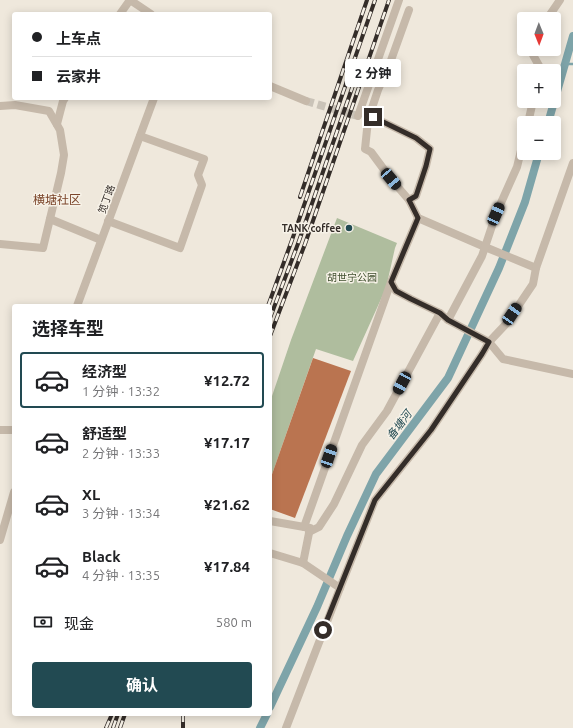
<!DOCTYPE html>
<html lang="zh">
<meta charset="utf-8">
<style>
:root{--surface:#fff;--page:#f6f6f6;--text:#202124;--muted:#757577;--line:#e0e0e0;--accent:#224a52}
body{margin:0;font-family:Ubuntu,"Noto Sans SC",sans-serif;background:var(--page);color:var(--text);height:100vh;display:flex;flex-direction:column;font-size:15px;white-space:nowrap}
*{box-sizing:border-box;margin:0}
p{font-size:13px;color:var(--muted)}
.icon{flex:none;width:22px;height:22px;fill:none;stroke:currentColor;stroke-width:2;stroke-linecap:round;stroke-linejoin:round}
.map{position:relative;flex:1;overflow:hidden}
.details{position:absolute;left:12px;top:304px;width:260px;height:412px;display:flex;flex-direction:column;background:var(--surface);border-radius:4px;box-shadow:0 2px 10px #0003}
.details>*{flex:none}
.hud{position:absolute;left:12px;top:12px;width:260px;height:88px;border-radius:4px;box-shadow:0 2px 10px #0003;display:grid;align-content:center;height:88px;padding:0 20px;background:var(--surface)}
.needle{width:26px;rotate:179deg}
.buttons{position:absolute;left:517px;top:12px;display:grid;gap:8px}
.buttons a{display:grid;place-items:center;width:44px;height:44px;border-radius:4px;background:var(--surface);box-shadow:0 2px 10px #0003;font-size:20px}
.end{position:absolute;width:18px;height:18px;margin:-9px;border:5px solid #342d29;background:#fff;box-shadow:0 0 0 2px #fff}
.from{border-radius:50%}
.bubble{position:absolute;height:28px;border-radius:4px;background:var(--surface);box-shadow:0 2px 10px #0003;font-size:13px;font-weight:700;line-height:28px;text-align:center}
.car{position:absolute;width:12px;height:24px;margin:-12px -6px;border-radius:5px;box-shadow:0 0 3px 1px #0007;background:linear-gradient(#222 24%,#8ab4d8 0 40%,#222 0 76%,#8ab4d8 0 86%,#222 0)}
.hud b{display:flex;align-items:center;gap:14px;height:38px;font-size:15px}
.hud b+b{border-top:1px solid var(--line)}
.hud i{width:10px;height:10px;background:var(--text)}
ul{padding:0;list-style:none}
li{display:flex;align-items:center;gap:12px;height:56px;margin:0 8px 6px;padding:0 12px;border:2px solid transparent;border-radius:4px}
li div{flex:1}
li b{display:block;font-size:15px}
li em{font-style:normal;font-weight:700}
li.current{border-color:var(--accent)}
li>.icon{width:36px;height:36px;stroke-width:1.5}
h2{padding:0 20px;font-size:18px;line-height:48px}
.pay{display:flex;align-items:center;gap:10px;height:44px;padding:0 20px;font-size:15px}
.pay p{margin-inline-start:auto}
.action{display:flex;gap:8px;margin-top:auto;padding:8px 20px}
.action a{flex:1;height:46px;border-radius:4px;background:var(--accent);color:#fff;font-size:16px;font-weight:700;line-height:46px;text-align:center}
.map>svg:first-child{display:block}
</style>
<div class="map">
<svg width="573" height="728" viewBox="0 0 573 728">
<rect width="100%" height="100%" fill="#efe8dc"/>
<!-- green -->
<path fill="#afbd9e" d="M337,218L397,243L395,248L386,288L353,361L316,349L270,480V402L291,340Z"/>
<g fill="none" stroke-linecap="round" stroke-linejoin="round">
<!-- stream -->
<path stroke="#7ea4a9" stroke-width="2.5" d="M565,64H573"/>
<!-- canal -->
<g stroke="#7ea4a9" stroke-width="8">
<path d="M548,123L573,36"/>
<path d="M270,707L317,607L347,536L376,474L448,378L499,268L525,202L539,153"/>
<path d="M260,728L267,714"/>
</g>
</g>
<!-- building -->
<path fill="#ba7450" d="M313,358L351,371L295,518L270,509V480Z"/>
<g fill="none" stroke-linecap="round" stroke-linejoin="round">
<!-- minor-tunnel -->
<path stroke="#cac3b8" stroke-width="8" stroke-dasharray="8 4" stroke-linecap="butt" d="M306,101L358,116L373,117"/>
<!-- minor -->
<g stroke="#c6b9aa" stroke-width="8">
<path d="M130,0L151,14"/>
<path d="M409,10L390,63L378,90L368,120L365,149L371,152L391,179L409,200L418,218L485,247L536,268"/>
<path d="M120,14L130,0"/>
<path d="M547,19L560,0"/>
<path d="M536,49L533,55L542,71"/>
<path d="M270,86L306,101"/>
<path d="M0,106L15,105L49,111L60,130L64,155L61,173L43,248L0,244"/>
<path d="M358,116L399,0"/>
<path d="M373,117L416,138L430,149L426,166L416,196L409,200"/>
<path d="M528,123L533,101"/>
<path d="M57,124L63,101L65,98"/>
<path d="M418,218L391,282L396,291L411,299L440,313L448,320L489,342L503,359L573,374"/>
<path d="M50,219L101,240"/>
<path d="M108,221L180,248L202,185L198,175L204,159L140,136"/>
<path d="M77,306L154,98"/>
<path d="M448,320L482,256L496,214L517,167L524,138"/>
<path d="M0,430H14"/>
<path d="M270,521L310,528L303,563"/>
<path d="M304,527L391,282"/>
<path d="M309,532L319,527L334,504L362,445L387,411L440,313"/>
<path d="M0,540L14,492"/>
<path d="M270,553L303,563L340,588"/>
<path d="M286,728L340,588L375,500L431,430L482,354L489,342L506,324L533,284L536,268L573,163"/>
</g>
<defs>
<g id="rail">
<path d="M300,197L367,0"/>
<path d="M268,306L292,240L375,0"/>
<path d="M270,318L299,241L359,68"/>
<path d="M270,336L305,244L389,0"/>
<path d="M183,714V728"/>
<path d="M106,728L112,714"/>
<path d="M113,728L118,714"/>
<path d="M120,728L125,714"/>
</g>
</defs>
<!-- rail casing -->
<use href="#rail" stroke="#342d29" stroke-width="4"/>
<!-- rail -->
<use href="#rail" stroke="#f7f2e8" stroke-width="2.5" stroke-dasharray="8" stroke-linecap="butt"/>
</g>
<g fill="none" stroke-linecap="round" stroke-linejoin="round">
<!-- route -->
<path stroke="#342d29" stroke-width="5" d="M323,630L375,500L431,430L482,354L489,342L448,320L440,313L411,299L396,291L391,282L418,218L409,200L416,196L426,166L430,149L416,138L373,117"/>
</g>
<!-- markers -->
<circle fill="#224a52" stroke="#f7f2e8" stroke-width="1.5" cx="349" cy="228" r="4"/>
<g text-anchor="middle" stroke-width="3" stroke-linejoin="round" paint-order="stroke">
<!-- street labels -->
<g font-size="10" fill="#342d29" stroke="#f7f2e8">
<text transform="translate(106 199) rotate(-70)" y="4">笕丁路</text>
</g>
<!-- poi labels -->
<g font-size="10" font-weight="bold" fill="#342d29" stroke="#f7f2e8" text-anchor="end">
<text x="341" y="232">TANK coffee</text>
</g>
<!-- park labels -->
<g font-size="10" fill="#41502f" stroke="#f7f2e8">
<text x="352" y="281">胡世宁公园</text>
</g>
<!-- water labels -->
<g font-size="11" font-style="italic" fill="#224a52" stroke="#f7f2e8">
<text transform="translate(399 425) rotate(-53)" y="4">备塘河</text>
</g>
<!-- quarter labels -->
<g font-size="12" fill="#7b452a" stroke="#f7f2e8">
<text x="57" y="204">横塘社区</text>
</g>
</g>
</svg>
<div class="buttons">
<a><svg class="needle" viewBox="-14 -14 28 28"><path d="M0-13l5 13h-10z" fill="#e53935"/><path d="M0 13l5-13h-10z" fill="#757577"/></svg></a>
<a>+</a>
<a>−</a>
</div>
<i class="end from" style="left:323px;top:630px"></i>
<i class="end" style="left:373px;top:117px"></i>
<div class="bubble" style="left:345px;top:59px;width:56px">2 分钟</div>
<i class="car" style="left:391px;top:179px;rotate:140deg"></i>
<i class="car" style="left:496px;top:214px;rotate:24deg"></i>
<i class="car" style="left:512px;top:314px;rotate:34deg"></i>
<i class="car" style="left:402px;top:383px;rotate:208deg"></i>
<i class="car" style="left:329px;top:456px;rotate:19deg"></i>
<div class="hud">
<b><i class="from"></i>上车点</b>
<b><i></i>云家井</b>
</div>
<section class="details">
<h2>选择车型</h2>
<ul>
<li class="current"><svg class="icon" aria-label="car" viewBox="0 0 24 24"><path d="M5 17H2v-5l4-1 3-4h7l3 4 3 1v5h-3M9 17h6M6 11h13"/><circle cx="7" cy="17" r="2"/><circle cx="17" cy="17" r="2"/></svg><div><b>经济型</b><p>1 分钟 · 13:32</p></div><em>¥12.72</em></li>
<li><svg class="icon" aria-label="car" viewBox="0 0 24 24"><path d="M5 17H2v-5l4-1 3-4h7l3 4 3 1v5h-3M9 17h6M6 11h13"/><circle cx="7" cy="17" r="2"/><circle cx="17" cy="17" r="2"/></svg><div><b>舒适型</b><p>2 分钟 · 13:33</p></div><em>¥17.17</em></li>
<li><svg class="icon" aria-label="car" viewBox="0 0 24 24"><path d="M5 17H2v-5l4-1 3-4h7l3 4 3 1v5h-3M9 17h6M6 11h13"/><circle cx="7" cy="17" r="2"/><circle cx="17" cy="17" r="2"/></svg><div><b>XL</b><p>3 分钟 · 13:34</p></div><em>¥21.62</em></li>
<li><svg class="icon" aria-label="car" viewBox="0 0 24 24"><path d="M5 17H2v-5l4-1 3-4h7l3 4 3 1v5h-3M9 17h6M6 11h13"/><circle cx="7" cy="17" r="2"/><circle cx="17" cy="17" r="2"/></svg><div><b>Black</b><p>4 分钟 · 13:35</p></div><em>¥17.84</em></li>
</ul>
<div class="pay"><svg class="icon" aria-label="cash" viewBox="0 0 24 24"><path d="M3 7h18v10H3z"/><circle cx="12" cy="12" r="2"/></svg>现金<p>580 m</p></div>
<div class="action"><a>确认</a></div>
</section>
</div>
